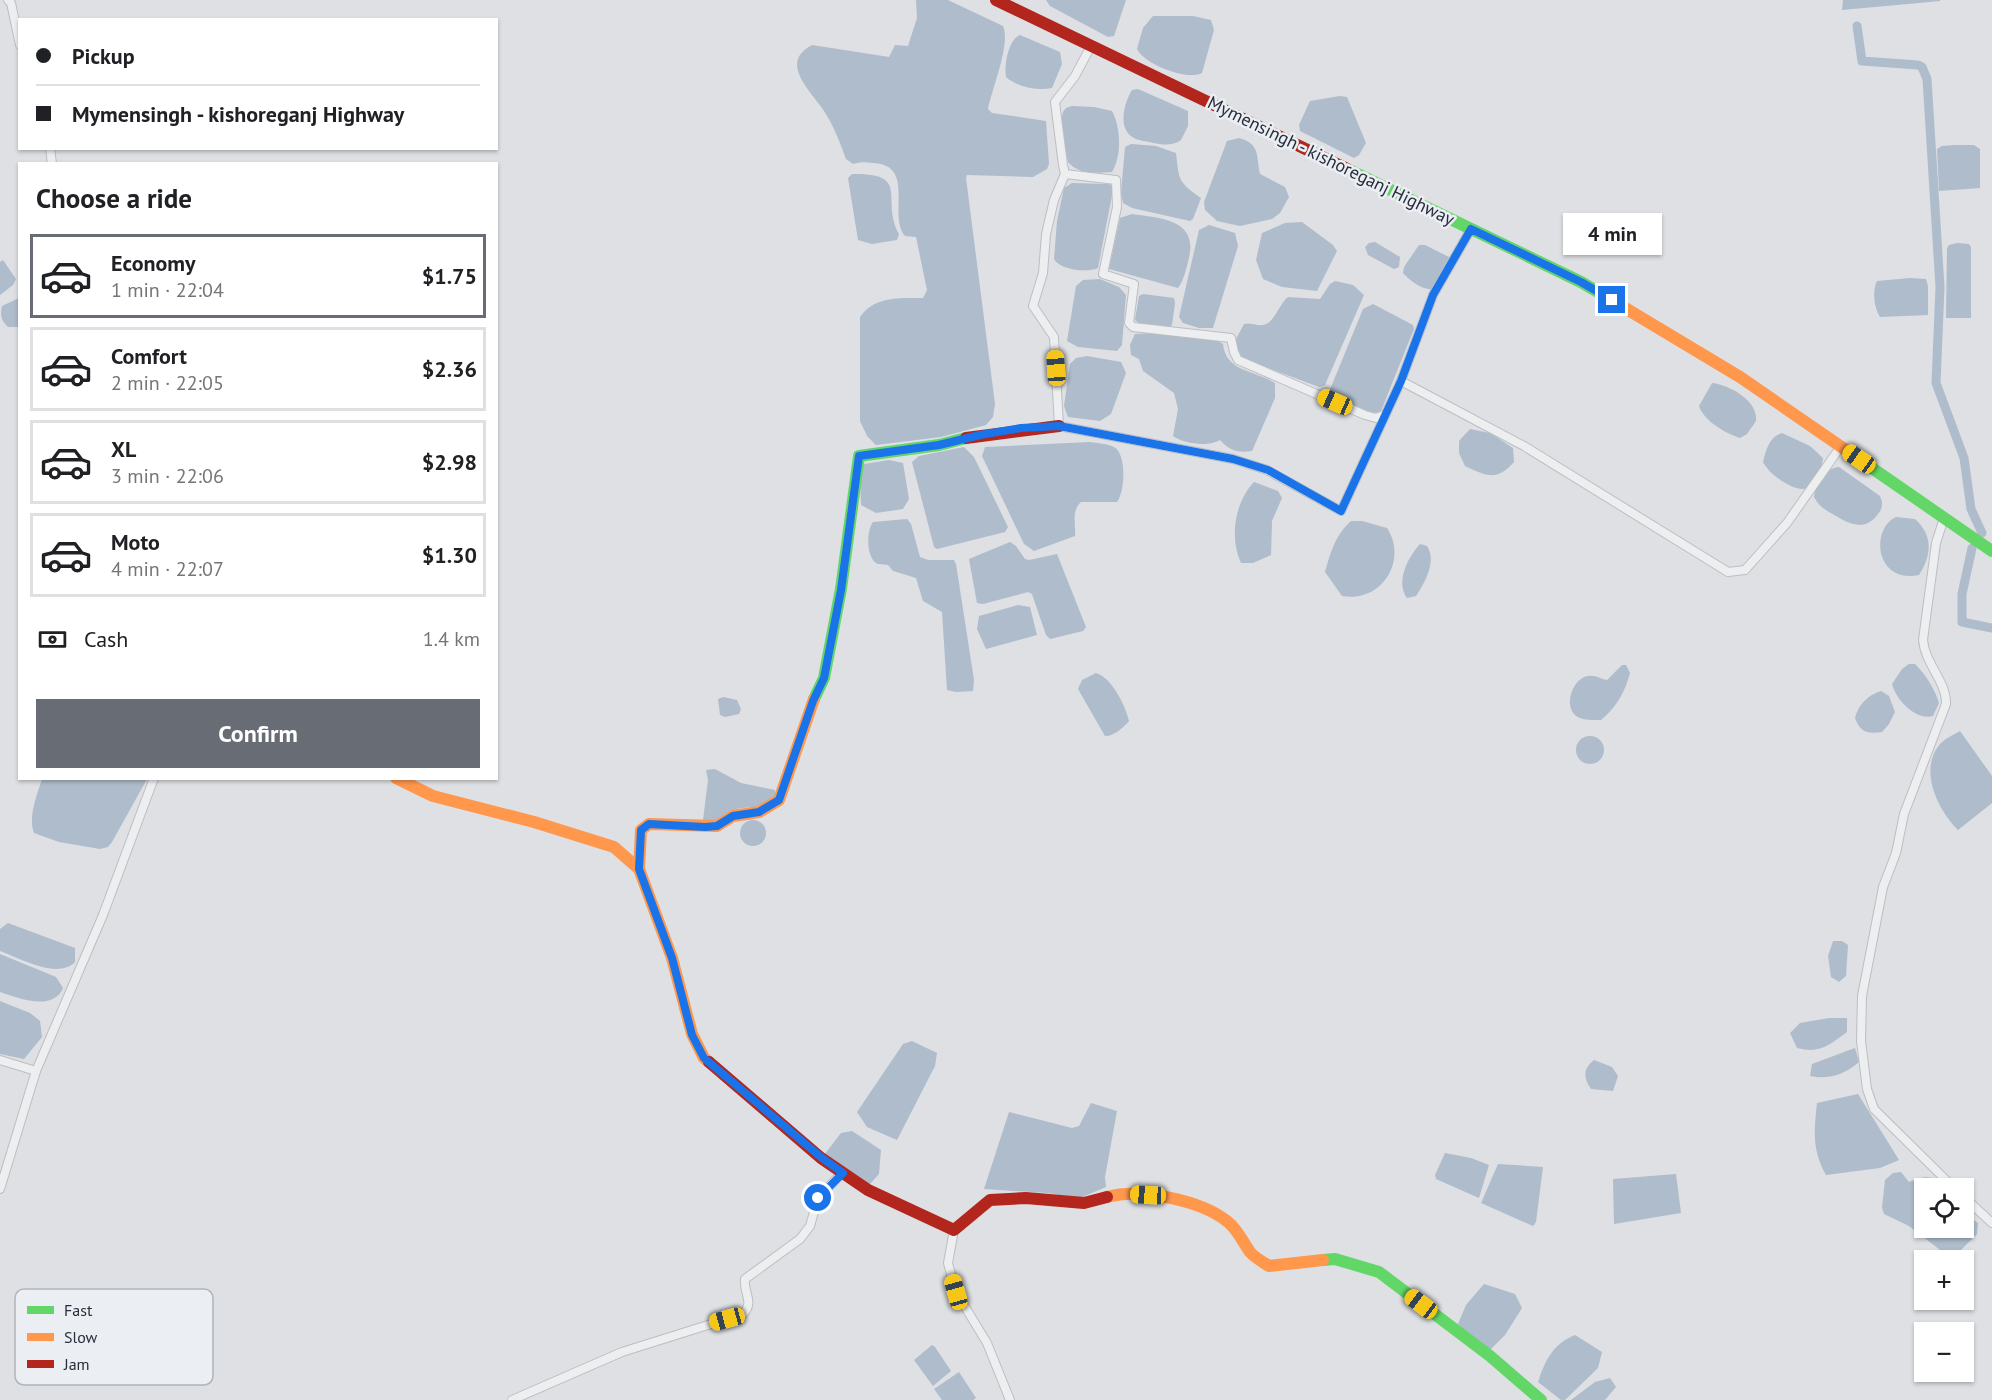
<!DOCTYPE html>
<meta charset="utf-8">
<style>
:root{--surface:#fff;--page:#f2f2f2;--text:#202124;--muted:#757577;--line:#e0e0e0;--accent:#676c75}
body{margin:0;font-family:"PT Sans",sans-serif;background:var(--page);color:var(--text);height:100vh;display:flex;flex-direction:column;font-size:22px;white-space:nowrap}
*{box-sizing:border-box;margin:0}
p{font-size:20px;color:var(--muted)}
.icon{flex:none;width:33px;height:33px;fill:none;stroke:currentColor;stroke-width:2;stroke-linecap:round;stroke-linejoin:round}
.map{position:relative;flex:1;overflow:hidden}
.side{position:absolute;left:18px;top:162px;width:480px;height:618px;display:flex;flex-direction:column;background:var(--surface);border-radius:0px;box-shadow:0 2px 4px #0004}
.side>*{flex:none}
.top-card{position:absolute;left:18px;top:18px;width:480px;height:132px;border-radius:0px;box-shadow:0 2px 4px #0004;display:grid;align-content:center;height:132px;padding:0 18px;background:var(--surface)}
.buttons{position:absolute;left:1914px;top:1178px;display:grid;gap:12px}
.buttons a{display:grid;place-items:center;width:60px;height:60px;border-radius:0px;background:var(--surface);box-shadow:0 2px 4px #0004;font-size:30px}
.end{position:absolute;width:27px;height:27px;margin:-14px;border:8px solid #1a73e8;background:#fff;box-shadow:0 0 0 3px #fff}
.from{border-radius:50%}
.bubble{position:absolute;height:42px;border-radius:0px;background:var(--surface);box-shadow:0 2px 4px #0004;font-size:20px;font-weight:700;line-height:42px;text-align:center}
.car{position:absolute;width:18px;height:36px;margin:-18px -9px;border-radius:8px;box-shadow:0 0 4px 2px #0007;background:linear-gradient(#f5c518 24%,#345 0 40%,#f5c518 0 76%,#345 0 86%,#f5c518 0)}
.top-card b{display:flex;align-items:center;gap:21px;height:57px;font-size:22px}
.top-card b+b{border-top:2px solid var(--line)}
.top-card i{width:15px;height:15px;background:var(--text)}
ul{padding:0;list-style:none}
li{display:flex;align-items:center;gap:18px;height:84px;margin:0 12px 9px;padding:0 6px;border:3px solid var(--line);border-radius:0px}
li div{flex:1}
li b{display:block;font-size:22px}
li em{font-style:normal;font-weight:700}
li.active{border-color:var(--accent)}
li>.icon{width:54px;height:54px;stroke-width:1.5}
h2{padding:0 18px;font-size:27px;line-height:72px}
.pay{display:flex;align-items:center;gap:15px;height:66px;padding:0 18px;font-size:22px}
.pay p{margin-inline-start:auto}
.action{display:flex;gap:12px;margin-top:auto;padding:12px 18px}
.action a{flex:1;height:69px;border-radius:0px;background:var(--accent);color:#fff;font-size:24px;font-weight:700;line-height:69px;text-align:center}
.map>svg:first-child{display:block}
</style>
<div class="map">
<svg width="1992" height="1400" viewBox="0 0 1992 1400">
<rect width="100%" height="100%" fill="#dee0e3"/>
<!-- water -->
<g fill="#aebccc">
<path d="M916,0H948L1003,26C1011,44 992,88 988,109L992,113L1046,121L1049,164L1047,169L1033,177L967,175L966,178L995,404L993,417L986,425L941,437L876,445L867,436L860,421V317C874,296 900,298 923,298L927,290L916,237L905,236C887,216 917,164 872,163C865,162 860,162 853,164L846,159C840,143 834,126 824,111C811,91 778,63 812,45L889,57L895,45L908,46L917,18Z"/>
<path d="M1046,0H1126L1114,36L1108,37L1050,6Z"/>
<path d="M1843,0H1940V1L1842,10Z"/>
<path d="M1153,16H1193L1211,20L1214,30L1202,73C1187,81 1144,64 1137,49L1143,28Z"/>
<path d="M1020,35L1060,52L1062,64L1052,88C1038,91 1017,87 1006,77C1004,65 1008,40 1020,35Z"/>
<path d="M1138,89L1188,111V126L1181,140C1173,146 1163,145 1153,143C1147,141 1139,141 1134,138C1117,129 1124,103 1132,90Z"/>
<path d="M1340,96L1347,97L1366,143L1359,155L1354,158L1300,131L1299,125L1310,101Z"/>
<path d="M1072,106L1094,107L1112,111C1121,128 1122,156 1112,172C1097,173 1079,175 1068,162L1061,121L1063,112L1066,108Z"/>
<path d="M1239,138C1261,144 1256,157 1260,174L1285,187L1289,197L1280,213L1272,219L1240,226L1217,221L1205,210L1204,202L1227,141Z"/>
<path d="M1131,144L1156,146L1176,153C1179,180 1178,182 1201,198L1193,219L1190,221L1132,208L1123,203L1121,193L1125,147Z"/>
<path d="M1955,145H1974L1980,149V188L1939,191L1937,149L1942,146Z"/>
<path d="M852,174C912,173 880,199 899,234L897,240L872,244L858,240L848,178Z"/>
<path d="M1072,183L1108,184L1111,185L1113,190L1098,268C1087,273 1060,270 1054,259L1057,221L1064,188Z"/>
<path d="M1132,214C1159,218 1198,219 1189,257C1187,267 1184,280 1178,288L1109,269L1120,218Z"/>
<path d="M1302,222L1333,245L1337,251L1317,291L1282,287L1263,279L1256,260L1262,233L1285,223Z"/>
<path d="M1209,225L1235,233L1238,246L1213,328H1199L1183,323L1179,317L1199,230Z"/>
<path d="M1375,242L1400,257L1399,267L1394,269L1368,255L1365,247L1369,243Z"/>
<path d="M1957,243L1969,244L1971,247V318H1946L1947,248L1949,245Z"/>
<path d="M1419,245H1425L1449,257L1450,263L1434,289C1423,291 1410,281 1403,273L1404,267Z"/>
<path d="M3,260L16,279L13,285L0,295V262Z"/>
<path d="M1910,278L1926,279L1928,286V315L1880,317C1874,308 1872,291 1877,281Z"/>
<path d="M1100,279L1119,287L1126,295L1122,345L1117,351L1078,347L1067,341L1076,286L1083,280Z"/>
<path d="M1335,281L1353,285L1364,295L1325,385L1319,387L1239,357L1234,343L1244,324C1251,322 1256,326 1263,325C1274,324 1279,304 1288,297L1320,299L1330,284Z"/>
<path d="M1143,294L1174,298L1175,303L1172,325L1169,327L1139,323L1135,320L1139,296Z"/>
<path d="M19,298V327H8C1,320 0,316 2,306Z"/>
<path d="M1373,304L1413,325L1414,329L1381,411C1366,418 1339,402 1329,392L1363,309Z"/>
<path d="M1154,333L1218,341L1223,344C1226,372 1254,370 1275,383V398L1252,451C1238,453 1230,451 1220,440C1209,447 1184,444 1173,436L1178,409L1174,393L1143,371L1139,359L1131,355L1130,345L1135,334Z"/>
<path d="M1087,356L1121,362L1126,373L1111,414L1100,421L1068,417L1064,406L1070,364L1076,358Z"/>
<path d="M1712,383C1729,385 1758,400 1756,421L1747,434L1740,438C1725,433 1704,421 1699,406Z"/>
<path d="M1470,429L1490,433L1513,448L1514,462C1496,482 1487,476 1465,466L1459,453V441Z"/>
<path d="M1782,433L1810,446L1823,458C1822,468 1815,489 1803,489C1790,489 1769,474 1763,462C1766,450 1769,437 1782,433Z"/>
<path d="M1090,442C1097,443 1108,444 1114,447C1127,454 1125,492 1117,502H1081C1071,511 1076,524 1075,536L1034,551L1024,544L982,456L985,447Z"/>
<path d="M964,447L974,457L1008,527L1005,532L937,549L934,547L912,462L919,456Z"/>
<path d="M889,460L903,463L909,499L903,509L876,513L861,505L860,473L864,464Z"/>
<path d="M1839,467L1880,496C1883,503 1883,508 1878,514C1866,531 1851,525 1836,516C1826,510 1820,508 1814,497C1816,484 1825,468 1839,467Z"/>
<path d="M1254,482L1278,491L1282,498L1272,521L1271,555L1253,563H1241C1229,537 1235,502 1254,482Z"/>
<path d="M1896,517L1915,519C1933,535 1932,555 1919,575C1875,584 1870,529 1896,517Z"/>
<path d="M907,519L911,524L920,557L928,560H954L956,564L974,680L973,691L956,692L947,690L942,612L923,601L916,578L893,571L888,565C887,565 879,564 878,564C866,559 866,531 873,522Z"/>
<path d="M1351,521H1362L1387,528C1408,560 1382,603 1342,596L1325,572C1330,553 1336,534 1351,521Z"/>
<path d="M1010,542L1016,546L1025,559L1029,560L1057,554L1086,627L1083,631L1050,639L1046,635L1032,594L1028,592L983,604L977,603L969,559Z"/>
<path d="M1420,544L1427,546C1437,561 1425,582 1416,596L1407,598C1395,582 1408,557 1420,544Z"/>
<path d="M1018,605L1030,607L1037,635L986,649L977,629L979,616Z"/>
<path d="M1909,664H1915C1925,674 1935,689 1939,703L1933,716C1916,721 1896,700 1892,684L1902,669Z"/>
<path d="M1622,665H1626L1630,673C1625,692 1616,708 1601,720C1592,720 1580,721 1574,714C1564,702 1574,678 1588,676C1595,675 1601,679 1607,680Z"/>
<path d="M1096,673C1112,678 1125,705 1129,721C1123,728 1114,736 1105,736L1078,689L1082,680Z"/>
<path d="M1881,691L1889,696L1895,712L1889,724L1882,732C1867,734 1860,732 1855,718C1858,705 1868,695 1881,691Z"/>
<path d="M723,697L737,700L741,709L739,714L725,717L720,715L718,699Z"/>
<path d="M1960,731L1992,776V803L1958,830C1938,810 1918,770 1940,744C1946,738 1953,735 1960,731Z"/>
<circle cx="1590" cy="750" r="14"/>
<path d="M715,769L741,783L775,790V800C755,814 737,799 717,822L703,820L708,780L706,770Z"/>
<path d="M42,779V778L147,779L112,842L108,847L100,849L59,842L34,833C28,816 37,795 42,779Z"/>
<circle cx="753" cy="833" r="13"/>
<path d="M8,923L75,948V962C57,980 20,958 0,951V929Z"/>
<path d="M1833,941H1842L1848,945L1846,976L1839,982L1831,977L1828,956Z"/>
<path d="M0,954L56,977L63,988C53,1012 18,998 0,992Z"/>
<path d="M0,1001L30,1013L40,1021L42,1037L24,1059L0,1054Z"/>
<path d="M1829,1018H1847V1032C1829,1045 1820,1054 1797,1048L1790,1033L1800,1023Z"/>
<path d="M912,1041L937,1053L935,1066L897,1140L867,1127L857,1112L903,1044Z"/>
<path d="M1855,1048L1859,1062C1845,1074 1829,1080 1810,1076L1812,1064Z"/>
<path d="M1594,1060L1612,1067L1618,1076L1613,1091L1591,1089C1583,1077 1583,1069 1594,1060Z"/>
<path d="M1858,1094L1899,1160L1880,1168L1826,1175C1812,1149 1814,1132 1817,1103Z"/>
<path d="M1091,1103L1117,1111L1105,1177L1106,1187L1080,1198L1047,1193L984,1189L1009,1112L1072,1128L1079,1126Z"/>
<path d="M852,1131L881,1150L879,1174L869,1185L824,1155L841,1133Z"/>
<path d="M1445,1153L1471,1158L1489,1165L1479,1198L1436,1179L1435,1175Z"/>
<path d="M1498,1164L1543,1167L1536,1222L1533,1226L1481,1203Z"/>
<path d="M1901,1172L1909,1182C1928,1175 1931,1175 1947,1188H1924V1227H1964V1220L1966,1222L1972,1219L1978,1223L1977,1234L1958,1253H1944L1909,1226L1884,1214L1882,1208L1885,1180L1893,1173Z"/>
<path d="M1676,1174L1681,1213L1614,1224L1613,1179Z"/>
<path d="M1484,1284L1515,1294L1522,1308L1505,1335L1489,1351L1473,1341L1458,1324L1466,1305Z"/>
<path d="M1575,1335L1602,1352L1598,1368L1565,1400H1561L1538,1382C1545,1360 1553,1344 1575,1335Z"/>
<path d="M932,1345L935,1347L951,1371L933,1386L914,1360Z"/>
<path d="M959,1372L976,1398L973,1400H942L934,1389Z"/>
<path d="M1610,1378L1616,1387L1605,1400H1571L1595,1382Z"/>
</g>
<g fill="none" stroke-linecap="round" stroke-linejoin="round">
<!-- canal -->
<g stroke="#aebccc" stroke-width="9">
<path d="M1857,26L1862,61L1918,65L1922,67L1927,79L1940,287L1936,383L1964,458L1971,509L1982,533"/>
<path d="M1972,548L1962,594V622L1992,628"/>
</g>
<defs>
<g id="street">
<path d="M8,0L11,3L20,45"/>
<path d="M1091,46L1075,76L1055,102L1063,165L1065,174L1116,180L1117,207L1103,274L1134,284L1129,323L1133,327L1231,338L1234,352L1238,360L1365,415L1376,418L1384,415"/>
<path d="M50,148L52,164"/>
<path d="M1065,174L1054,200L1046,234L1043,273L1033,306L1054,337L1059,426L1233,459L1267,470L1341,511L1401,381"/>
<path d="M1471,229L1433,295L1401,381L1524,446L1728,572L1745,570L1787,523L1841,446"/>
<path d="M1944,518L1936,543L1923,640C1925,664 1947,682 1946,704L1904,814L1896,853L1883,887L1862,996L1861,1041L1867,1089L1874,1109L1954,1188"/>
<path d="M0,1060L36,1071"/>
<path d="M0,1189L36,1071L103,915L154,778"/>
<path d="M1964,1197L1992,1223"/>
<path d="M954,1230L948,1263L956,1292L987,1343L1010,1400"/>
<path d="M512,1400L622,1352L743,1314C755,1302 743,1293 745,1279L800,1239L810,1226L818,1198L842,1173"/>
</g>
</defs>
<!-- street casing -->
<use href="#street" stroke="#bcbec1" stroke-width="10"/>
<!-- street -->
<use href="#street" stroke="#edeef0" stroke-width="8"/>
<!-- fast -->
<g stroke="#63d668" stroke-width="12">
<path d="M1347,169L1581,282L1605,296"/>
<path d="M1856,457L1992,551"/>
<path d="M814,699L824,678L841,589L859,456L939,445L966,438"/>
<path d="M1323,1260L1335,1259L1379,1272L1490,1356L1541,1400"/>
</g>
<!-- slow -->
<g stroke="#ff974d" stroke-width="12">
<path d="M1605,296L1740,377L1856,457"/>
<path d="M396,778L433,796L534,822L614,847L639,869L672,958L692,1034L704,1058L709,1062"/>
<path d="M639,869L641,830L649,824L717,826L733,816L759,812L779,800L814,699"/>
<path d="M1107,1197C1141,1188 1201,1200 1228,1222C1237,1229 1243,1242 1250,1252C1255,1258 1263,1262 1269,1266L1323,1260"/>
</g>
<!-- jam -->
<g stroke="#b3261e" stroke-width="12">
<path d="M996,0L1347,169"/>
<path d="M966,438L1059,426"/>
<path d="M709,1062L821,1158L868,1190L954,1230L990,1200L1026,1198L1084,1203L1107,1197"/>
</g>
</g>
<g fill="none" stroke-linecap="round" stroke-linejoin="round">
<!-- route -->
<path stroke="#1a73e8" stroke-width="8" d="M818,1198L843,1173L822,1158L704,1058L692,1035L672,958L639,869L641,830L649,824L705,827L717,826L733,816L759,812L779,800L813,701L824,678L841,590L859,456L939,445L980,435L1021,428L1059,426L1233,459L1268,470L1341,511L1401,381L1433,295L1471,229L1581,282L1612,300"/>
</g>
<g text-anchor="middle" stroke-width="5" stroke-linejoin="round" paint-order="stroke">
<!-- street labels -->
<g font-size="18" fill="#272d3a" stroke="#ebeef3">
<text transform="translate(1331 161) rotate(26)" y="6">Mymensingh - kishoreganj Highway</text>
</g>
</g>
<!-- legend -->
<rect x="15" y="1289" width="198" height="96" rx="9" fill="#ebeef3" stroke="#b0b4bc" stroke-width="1.5"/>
<rect x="27" y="1306" width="27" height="8" fill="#63d668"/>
<rect x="27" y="1333" width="27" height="8" fill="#ff974d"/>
<rect x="27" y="1360" width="27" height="8" fill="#b3261e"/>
<g font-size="16" fill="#272d3a">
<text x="64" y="1316">Fast</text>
<text x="64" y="1343">Slow</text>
<text x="64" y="1370">Jam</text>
</g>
</svg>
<div class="buttons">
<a><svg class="icon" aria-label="locate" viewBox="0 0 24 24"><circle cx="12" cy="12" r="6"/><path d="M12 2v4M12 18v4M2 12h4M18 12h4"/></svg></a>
<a>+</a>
<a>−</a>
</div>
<i class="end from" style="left:818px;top:1198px"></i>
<i class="end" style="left:1612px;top:300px"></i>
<div class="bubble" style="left:1563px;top:213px;width:99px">4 min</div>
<i class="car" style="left:1056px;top:368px;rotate:356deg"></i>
<i class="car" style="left:1335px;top:402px;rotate:294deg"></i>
<i class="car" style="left:1859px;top:459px;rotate:305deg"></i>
<i class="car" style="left:1148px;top:1195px;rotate:273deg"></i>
<i class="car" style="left:956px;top:1292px;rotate:344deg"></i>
<i class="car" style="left:1421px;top:1304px;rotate:307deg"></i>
<i class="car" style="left:727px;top:1319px;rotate:255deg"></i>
<div class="top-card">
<b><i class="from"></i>Pickup</b>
<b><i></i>Mymensingh - kishoreganj Highway</b>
</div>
<section class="side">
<h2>Choose a ride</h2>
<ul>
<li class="active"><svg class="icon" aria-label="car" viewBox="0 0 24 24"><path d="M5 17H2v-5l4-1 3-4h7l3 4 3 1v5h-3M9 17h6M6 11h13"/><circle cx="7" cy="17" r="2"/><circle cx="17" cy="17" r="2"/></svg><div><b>Economy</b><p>1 min · 22:04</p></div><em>$1.75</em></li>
<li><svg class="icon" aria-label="car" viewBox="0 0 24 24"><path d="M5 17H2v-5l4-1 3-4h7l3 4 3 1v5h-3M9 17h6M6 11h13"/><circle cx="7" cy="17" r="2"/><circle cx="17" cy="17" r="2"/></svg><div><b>Comfort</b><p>2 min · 22:05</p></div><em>$2.36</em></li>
<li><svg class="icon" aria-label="car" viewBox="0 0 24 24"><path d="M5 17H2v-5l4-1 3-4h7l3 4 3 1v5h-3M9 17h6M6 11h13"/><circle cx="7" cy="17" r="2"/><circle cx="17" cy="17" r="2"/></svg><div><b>XL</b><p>3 min · 22:06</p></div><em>$2.98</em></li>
<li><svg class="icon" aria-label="car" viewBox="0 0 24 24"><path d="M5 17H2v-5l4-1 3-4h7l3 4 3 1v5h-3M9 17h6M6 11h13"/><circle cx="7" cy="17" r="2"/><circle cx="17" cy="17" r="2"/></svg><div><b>Moto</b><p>4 min · 22:07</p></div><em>$1.30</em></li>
</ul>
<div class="pay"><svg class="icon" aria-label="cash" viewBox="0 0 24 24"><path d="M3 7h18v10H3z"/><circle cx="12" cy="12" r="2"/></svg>Cash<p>1.4 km</p></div>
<div class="action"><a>Confirm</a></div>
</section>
</div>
